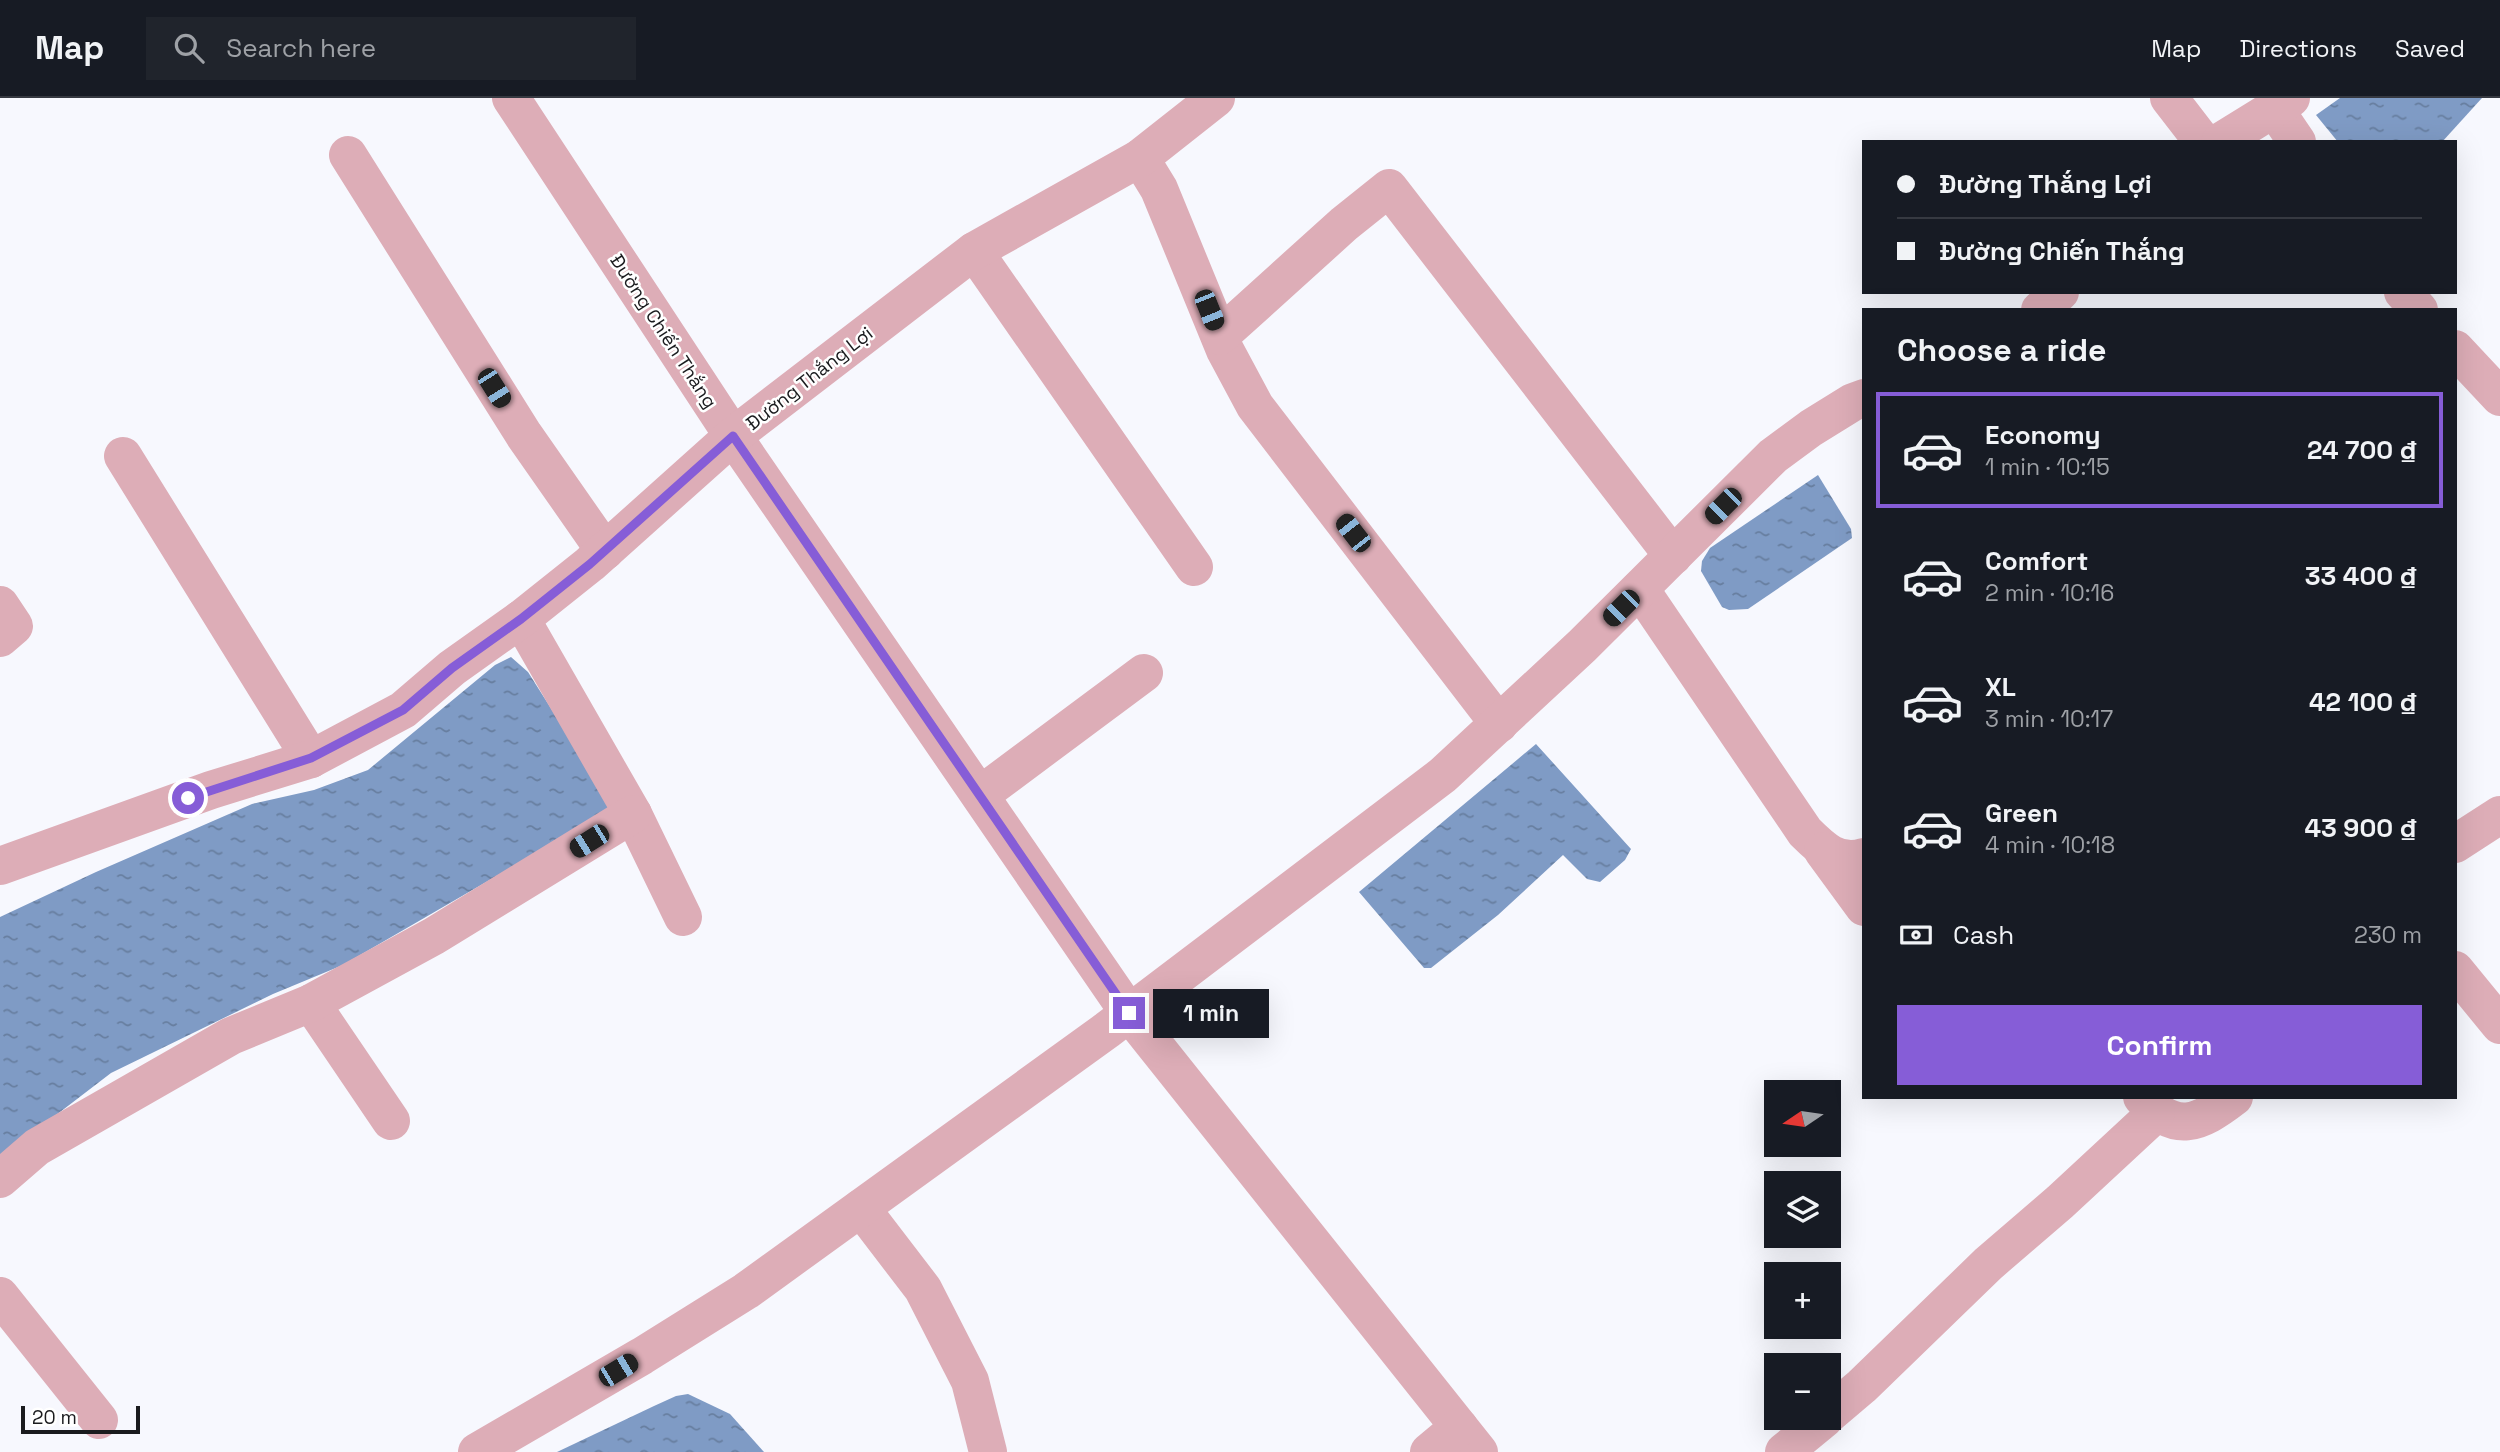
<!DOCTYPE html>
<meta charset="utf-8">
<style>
:root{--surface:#171b24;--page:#20242c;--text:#f1f3f6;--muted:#9ea1a6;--line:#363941;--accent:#865dd7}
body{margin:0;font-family:"Space Grotesk",sans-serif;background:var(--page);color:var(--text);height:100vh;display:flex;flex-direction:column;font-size:26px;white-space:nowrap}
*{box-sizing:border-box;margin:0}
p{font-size:23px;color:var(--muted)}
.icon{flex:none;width:38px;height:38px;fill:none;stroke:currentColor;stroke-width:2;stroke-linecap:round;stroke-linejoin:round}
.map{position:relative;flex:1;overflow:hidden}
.side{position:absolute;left:1862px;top:210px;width:595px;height:791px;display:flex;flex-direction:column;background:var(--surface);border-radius:0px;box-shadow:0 7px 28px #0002}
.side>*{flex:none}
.top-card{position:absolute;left:1862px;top:42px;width:595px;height:154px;border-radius:0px;box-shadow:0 7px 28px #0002;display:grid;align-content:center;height:154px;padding:0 35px;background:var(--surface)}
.needle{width:46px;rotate:257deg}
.tools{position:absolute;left:1764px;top:982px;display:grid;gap:14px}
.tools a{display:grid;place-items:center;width:77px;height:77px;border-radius:0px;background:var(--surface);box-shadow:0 7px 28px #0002;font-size:35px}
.scale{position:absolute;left:21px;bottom:18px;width:119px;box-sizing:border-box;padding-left:7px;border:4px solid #1a1b1e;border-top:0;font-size:19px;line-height:24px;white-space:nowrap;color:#1a1b1e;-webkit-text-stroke:5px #fff;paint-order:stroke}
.end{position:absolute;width:32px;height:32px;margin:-16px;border:9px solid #865dd7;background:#fff;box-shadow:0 0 0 4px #fff}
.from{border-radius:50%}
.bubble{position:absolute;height:49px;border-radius:0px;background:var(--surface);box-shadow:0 7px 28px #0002;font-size:23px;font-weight:700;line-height:49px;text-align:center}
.car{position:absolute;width:21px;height:42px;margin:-21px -10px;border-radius:9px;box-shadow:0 0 5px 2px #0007;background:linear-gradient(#222 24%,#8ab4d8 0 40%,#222 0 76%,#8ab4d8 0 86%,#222 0)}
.top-card b{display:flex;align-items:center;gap:24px;height:66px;font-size:26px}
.top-card b+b{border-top:2px solid var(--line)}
.top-card i{width:18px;height:18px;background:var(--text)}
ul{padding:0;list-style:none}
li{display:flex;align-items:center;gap:21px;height:116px;margin:0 14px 10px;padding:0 21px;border:4px solid transparent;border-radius:0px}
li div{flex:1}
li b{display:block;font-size:26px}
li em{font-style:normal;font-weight:700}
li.on{border-color:var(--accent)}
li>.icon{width:63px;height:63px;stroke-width:1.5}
h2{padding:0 35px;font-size:32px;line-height:84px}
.pay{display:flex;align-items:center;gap:18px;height:77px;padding:0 35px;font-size:26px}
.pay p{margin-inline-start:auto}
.primary-button{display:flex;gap:14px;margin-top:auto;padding:14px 35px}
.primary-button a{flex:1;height:80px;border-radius:0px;background:var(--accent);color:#fff;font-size:28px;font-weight:700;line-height:80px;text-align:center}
header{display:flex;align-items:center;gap:42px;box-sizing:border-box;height:98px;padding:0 35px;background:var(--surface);border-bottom:2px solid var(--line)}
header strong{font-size:33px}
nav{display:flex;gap:38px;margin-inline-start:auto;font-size:24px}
.search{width:490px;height:63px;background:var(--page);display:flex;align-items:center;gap:18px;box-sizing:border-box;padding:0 24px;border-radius:0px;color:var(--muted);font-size:26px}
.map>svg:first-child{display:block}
</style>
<header>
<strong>Map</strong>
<div class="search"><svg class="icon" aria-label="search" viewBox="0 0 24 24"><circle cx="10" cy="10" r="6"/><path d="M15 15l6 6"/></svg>Search here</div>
<nav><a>Map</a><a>Directions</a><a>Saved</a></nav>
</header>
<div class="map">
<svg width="2500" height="1354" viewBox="0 0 2500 1354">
<defs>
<pattern id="water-ripples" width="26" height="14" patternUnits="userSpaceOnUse" patternTransform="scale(1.75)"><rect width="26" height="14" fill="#7f9bc5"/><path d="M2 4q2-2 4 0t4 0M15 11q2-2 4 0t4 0" fill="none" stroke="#677e9f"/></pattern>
</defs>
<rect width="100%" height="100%" fill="#f7f8fe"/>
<!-- water -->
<g fill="url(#water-ripples)">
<path d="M2340,0H2482L2442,44H2338L2316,17Z"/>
<path d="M1818,377L1851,431L1852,440L1748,511L1729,512L1722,509L1701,473L1702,463L1710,450Z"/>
<path d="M511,559L528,574L614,710L343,867L273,896L111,975L0,1060V819L96,774L252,706L314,692L368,672L495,567Z"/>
<path d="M1536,646L1631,751L1625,762L1600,784L1587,781L1563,757L1498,817L1431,870H1424L1359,794Z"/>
<path d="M688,1296L730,1316L764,1354H557L654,1308L676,1298Z"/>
</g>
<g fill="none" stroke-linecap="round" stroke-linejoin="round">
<!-- minor -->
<g stroke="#ddadb7" stroke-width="38">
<path d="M511,0L733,338L1129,915L1479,1354"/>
<path d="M2169,0L2203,44"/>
<path d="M2274,10L2297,44"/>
<path d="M2220,44L2291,0"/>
<path d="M348,57L524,337L605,453"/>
<path d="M1140,60L1159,91L1225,252L1255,308L1499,626"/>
<path d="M974,153L1194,469"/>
<path d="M2403,194L2419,212"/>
<path d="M2040,212L2060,194"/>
<path d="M1220,238L1344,126L1389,90L1673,458"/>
<path d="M2455,251L2500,299"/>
<path d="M123,358L311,661"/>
<path d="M1640,491L1805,734C1822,751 1838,767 1864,759"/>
<path d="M0,507L14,528L0,540"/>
<path d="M521,521L633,716L683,819"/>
<path d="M980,697L1144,575"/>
<path d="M2455,746L2500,717"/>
<path d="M1823,753L1864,809"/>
<path d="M0,768L211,692L311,661L403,612L452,570L521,521L590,466L733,338L974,153L1140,60L1216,0"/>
<path d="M2455,872L2500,927"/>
<path d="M311,905L391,1023"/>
<path d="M2142,999C2175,1037 2199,1026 2234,999"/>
<path d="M0,1081L37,1049L231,938L311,905L434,838L633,716"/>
<path d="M861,1110L923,1191L970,1283L988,1354"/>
<path d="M0,1198L99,1322"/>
<path d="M1829,1316L1862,1288L1988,1166L2060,1104L2156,1015"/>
<path d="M477,1354L642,1258L746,1193L1107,932L1443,677L1582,548L1773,358L1811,330L1853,304L1864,300"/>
<path d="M1429,1354L1459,1329"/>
<path d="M1784,1354L1825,1320"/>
</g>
</g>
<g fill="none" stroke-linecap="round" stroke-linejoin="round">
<!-- route -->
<path stroke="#865dd7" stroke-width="9" d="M188,700L311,660L403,612L452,570L521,521L590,466L733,338L1129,915"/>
</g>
<g text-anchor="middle" stroke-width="5" stroke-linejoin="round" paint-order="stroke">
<!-- street labels -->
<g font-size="19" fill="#1a1b1e" stroke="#fff">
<text transform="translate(664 233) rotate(57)" y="7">Đường Chiến Thắng</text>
<text transform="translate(809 280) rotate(-38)" y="7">Đường Thắng Lợi</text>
</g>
</g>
</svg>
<div class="tools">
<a><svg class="needle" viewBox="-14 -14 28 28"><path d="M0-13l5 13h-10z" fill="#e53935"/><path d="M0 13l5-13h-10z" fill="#9ea1a6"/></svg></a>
<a><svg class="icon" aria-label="layers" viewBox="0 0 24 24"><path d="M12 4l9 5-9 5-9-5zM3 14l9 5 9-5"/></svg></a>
<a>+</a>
<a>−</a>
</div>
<div class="scale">20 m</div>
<i class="end from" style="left:188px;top:700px"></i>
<i class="end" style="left:1129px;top:915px"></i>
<div class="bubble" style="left:1153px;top:891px;width:116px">1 min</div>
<i class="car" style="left:1209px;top:212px;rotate:158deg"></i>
<i class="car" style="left:494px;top:290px;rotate:148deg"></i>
<i class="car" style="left:1723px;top:408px;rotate:225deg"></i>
<i class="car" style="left:1353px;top:435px;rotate:322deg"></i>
<i class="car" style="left:1621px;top:510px;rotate:225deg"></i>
<i class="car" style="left:589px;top:743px;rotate:238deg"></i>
<i class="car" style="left:618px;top:1272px;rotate:59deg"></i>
<div class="top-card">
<b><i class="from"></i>Đường Thắng Lợi</b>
<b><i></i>Đường Chiến Thắng</b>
</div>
<section class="side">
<h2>Choose a ride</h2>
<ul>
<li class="on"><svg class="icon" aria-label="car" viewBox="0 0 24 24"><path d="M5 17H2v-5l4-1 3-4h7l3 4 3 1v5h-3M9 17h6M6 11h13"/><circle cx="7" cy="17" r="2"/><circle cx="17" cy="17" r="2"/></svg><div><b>Economy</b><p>1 min · 10:15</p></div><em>24 700 ₫</em></li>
<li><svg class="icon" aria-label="car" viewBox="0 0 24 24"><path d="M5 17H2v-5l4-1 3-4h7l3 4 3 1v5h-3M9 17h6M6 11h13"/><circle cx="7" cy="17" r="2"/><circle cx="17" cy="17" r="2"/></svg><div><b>Comfort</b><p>2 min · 10:16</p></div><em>33 400 ₫</em></li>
<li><svg class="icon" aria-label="car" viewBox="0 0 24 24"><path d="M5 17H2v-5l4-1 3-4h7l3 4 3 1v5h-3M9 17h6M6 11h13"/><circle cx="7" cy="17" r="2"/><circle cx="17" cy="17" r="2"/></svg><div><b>XL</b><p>3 min · 10:17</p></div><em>42 100 ₫</em></li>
<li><svg class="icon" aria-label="car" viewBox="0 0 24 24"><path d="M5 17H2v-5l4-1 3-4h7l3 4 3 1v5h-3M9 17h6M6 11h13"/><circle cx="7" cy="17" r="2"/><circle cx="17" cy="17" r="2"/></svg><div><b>Green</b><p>4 min · 10:18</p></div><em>43 900 ₫</em></li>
</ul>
<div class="pay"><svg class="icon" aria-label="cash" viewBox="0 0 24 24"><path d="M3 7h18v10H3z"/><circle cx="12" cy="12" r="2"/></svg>Cash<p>230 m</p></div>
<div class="primary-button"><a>Confirm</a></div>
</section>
</div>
